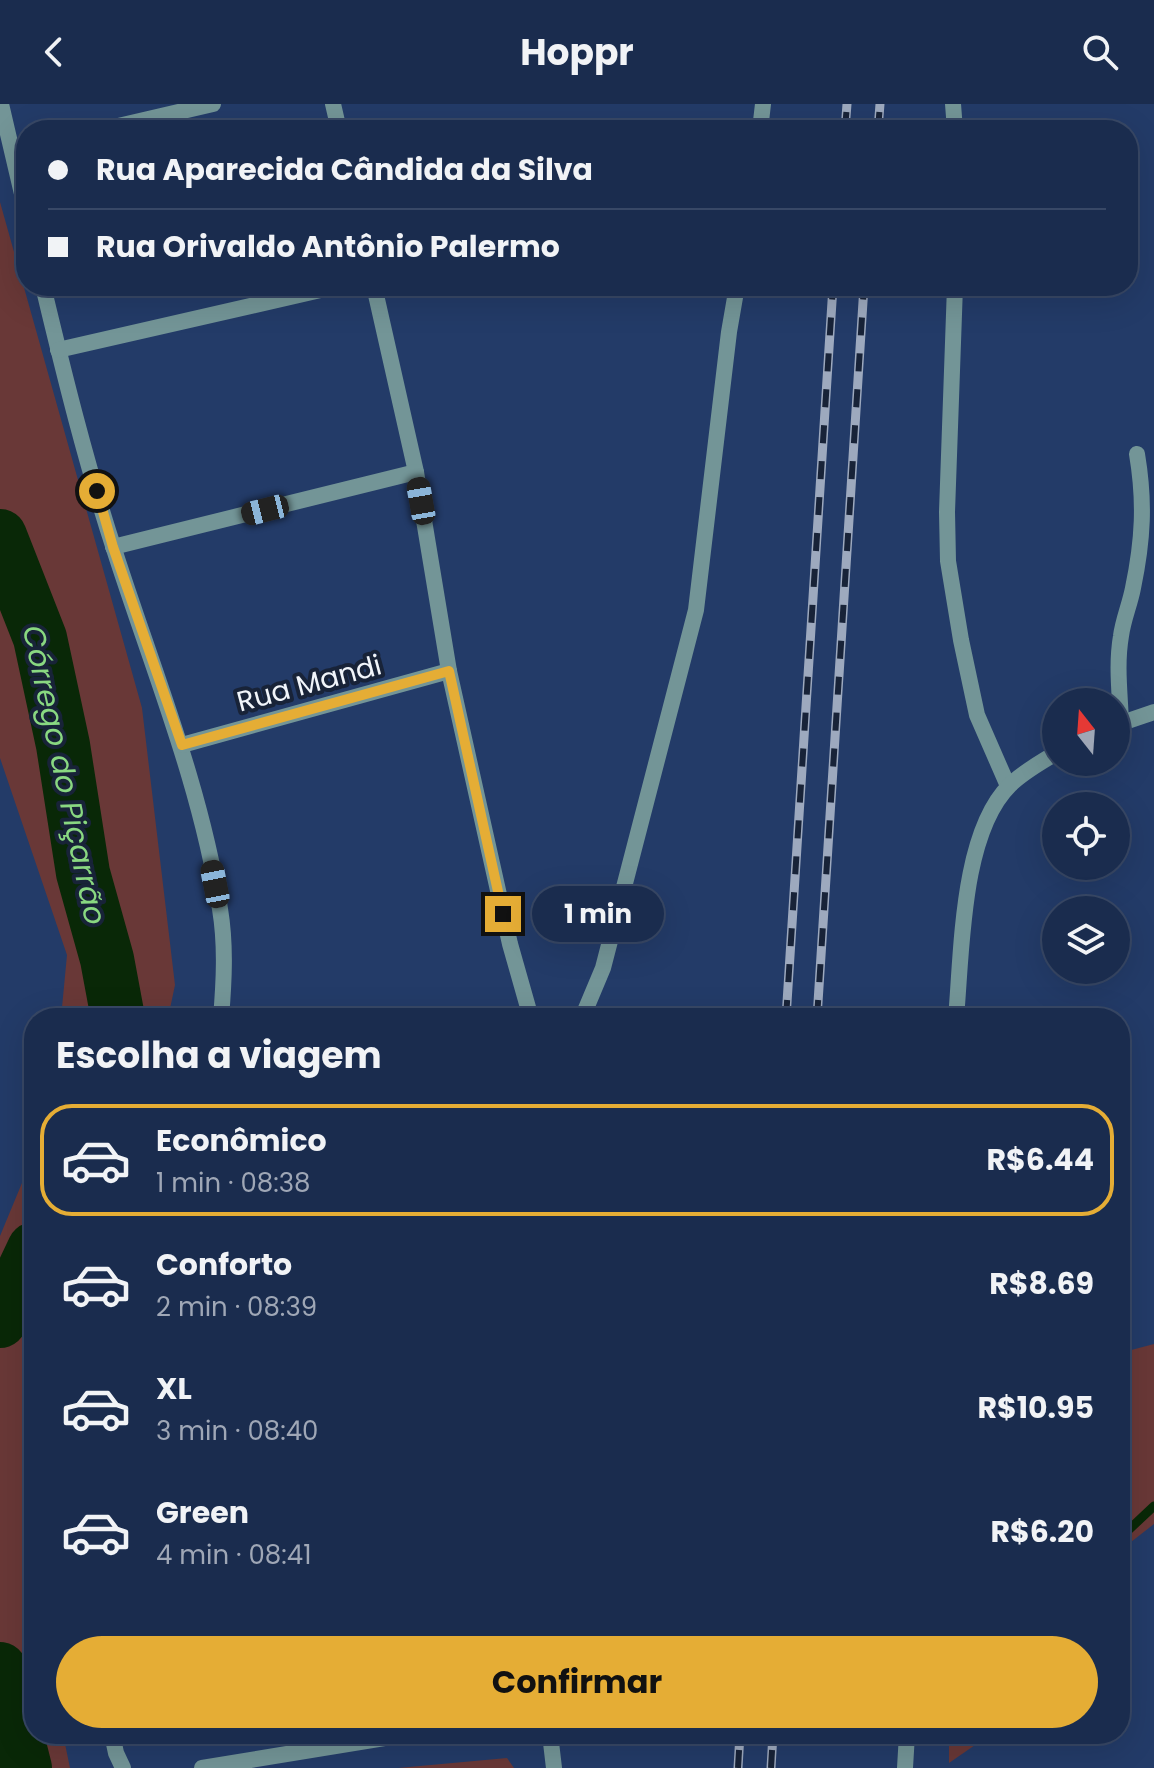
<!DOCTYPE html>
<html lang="pt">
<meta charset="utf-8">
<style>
:root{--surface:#1a2c4e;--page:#233455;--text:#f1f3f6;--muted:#9fa7b6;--line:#384866;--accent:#e5ad35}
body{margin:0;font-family:Poppins,sans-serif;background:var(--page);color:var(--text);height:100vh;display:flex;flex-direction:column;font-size:30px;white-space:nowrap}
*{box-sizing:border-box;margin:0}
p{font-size:26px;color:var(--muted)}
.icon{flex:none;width:44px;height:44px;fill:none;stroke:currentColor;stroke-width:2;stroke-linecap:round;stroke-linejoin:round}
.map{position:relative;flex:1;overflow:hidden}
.drawer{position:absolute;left:24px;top:904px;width:1106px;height:736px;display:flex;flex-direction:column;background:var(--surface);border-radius:32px;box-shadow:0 8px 32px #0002,0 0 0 2px var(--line)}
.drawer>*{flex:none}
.banner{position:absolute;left:16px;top:16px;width:1122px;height:176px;border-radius:32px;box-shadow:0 8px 32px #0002,0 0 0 2px var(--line);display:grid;align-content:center;height:176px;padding:0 32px;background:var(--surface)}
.needle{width:52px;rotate:343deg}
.tools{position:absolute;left:1042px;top:584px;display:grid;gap:16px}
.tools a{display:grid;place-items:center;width:88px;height:88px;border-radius:50%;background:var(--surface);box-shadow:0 8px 32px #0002,0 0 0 2px var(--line);font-size:40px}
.end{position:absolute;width:36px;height:36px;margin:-18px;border:10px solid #e5ad35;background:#111;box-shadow:0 0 0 4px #111}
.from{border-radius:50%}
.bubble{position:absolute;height:56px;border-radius:28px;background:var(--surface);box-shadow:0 8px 32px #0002,0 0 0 2px var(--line);font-size:26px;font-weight:700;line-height:56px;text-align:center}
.car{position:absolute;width:24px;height:48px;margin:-24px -12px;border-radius:10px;box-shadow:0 0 6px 2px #0007;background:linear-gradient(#222 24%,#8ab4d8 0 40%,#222 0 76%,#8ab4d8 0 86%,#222 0)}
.banner b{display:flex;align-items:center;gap:28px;height:76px;font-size:30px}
.banner b+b{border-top:2px solid var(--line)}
.banner i{width:20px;height:20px;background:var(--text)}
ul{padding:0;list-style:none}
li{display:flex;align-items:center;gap:24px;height:112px;margin:0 16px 12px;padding:0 16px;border:4px solid transparent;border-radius:32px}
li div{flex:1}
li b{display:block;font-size:30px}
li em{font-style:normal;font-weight:700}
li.on{border-color:var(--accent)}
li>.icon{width:72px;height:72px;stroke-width:1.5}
h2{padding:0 32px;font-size:36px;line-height:96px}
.button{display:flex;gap:16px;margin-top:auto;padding:16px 32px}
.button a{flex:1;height:92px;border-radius:48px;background:var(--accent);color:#111;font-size:32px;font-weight:700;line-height:92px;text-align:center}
header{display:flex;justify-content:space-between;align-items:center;height:104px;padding:0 32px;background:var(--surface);font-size:36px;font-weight:700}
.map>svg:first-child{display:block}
</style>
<header><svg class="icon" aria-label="back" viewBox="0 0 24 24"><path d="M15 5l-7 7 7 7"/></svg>Hoppr<svg class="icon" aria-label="search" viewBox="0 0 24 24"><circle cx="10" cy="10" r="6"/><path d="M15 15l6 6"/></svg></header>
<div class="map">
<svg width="1154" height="1664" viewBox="0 0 1154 1664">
<rect width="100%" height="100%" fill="#233b68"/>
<!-- green -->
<g fill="#693837">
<path d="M0,98L142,604L175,881L168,914H61L67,851L0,654Z"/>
<path d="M34,1050V1630H63L70,1664H0V1132Z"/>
<path d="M1154,1240V1420L1131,1438L1120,1457V1249Z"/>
<path d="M949,1630H991L949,1659Z"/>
<path d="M507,1654L514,1664H398Z"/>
</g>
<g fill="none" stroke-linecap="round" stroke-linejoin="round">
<!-- stream -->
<path stroke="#092807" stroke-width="9" d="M1120,1434L1154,1402"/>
<!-- river -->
<g stroke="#092807" stroke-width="54">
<path d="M0,432L40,534L63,641L83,769L107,855L118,914"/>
<path d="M0,1217L34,1145"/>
<path d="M0,1565L25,1664"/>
</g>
<!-- minor -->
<g stroke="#739597" stroke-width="16">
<path d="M1,0L26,107"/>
<path d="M333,0L339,26"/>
<path d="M953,0L955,26"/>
<path d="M101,26L213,0"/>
<path d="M760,26L763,0"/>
<path d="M43,182C64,270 86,359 114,445C152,564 201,681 220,805C226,841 224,878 221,914"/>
<path d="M374,182L416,368L449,567L510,840L531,914"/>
<path d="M955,182L947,408L948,457L961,536L977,611L1008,682"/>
<path d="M58,246L338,182"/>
<path d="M113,443L416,368"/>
<path d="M1121,619C1120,590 1116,561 1121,532C1123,516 1130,500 1133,484C1143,436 1145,398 1137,350"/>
<path d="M1116,621L1154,608"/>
<path d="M182,641L449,567"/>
<path d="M582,914L603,864L696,506L729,228L737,182"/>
<path d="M956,914C962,848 961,729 1010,681C1023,668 1040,659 1056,649"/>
<path d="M112,1630L116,1649L123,1664"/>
<path d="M550,1630L554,1664"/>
<path d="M202,1664L409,1630"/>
<path d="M905,1664L907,1630"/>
</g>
<defs>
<g id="rail">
<path d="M845,26L847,0"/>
<path d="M878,26L880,0"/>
<path d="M786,914L833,182"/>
<path d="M817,914L864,182"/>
<path d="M738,1664L740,1630"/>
<path d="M771,1664L773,1630"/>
</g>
</defs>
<!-- rail casing -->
<use href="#rail" stroke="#9da9be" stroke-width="9"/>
<!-- rail -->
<use href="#rail" stroke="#182338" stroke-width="6" stroke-dasharray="18" stroke-linecap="butt"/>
</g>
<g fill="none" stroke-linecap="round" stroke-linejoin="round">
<!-- route -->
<path stroke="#e5ad35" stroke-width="10" d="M97,387L113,443L182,641L449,567L503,810"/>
</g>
<g text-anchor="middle" stroke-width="8" stroke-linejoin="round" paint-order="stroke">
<!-- street labels -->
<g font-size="28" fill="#f1f5fa" stroke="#182338">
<text transform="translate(309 579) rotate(-15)" y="10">Rua Mandi</text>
</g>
<!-- water labels -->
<g font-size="30" font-style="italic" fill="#89d881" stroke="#182338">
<text transform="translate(64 671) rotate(78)" y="10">Córrego do Piçarrão</text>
</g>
</g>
</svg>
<div class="tools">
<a><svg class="needle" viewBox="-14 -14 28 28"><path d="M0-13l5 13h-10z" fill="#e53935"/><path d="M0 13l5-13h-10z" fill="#9fa7b6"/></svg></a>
<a><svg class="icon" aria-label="locate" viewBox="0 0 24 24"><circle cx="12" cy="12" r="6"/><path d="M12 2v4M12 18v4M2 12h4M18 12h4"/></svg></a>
<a><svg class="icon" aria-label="layers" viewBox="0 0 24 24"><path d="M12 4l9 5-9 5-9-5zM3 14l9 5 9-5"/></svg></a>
</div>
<i class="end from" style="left:97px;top:387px"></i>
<i class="end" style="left:503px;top:810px"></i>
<div class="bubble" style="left:532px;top:782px;width:132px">1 min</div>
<i class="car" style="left:421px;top:397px;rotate:350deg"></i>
<i class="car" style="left:265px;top:406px;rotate:256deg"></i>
<i class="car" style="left:215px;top:780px;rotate:349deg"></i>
<div class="banner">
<b><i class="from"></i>Rua Aparecida Cândida da Silva</b>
<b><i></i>Rua Orivaldo Antônio Palermo</b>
</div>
<section class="drawer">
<h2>Escolha a viagem</h2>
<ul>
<li class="on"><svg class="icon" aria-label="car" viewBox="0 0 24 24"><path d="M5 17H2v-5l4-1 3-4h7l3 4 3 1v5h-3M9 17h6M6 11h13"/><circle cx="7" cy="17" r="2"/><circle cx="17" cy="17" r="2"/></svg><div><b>Econômico</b><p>1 min · 08:38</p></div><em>R$6.44</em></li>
<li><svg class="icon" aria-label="car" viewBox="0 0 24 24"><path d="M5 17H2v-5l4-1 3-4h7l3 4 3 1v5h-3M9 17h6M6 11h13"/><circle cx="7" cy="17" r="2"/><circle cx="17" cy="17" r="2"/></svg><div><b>Conforto</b><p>2 min · 08:39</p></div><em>R$8.69</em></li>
<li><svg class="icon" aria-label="car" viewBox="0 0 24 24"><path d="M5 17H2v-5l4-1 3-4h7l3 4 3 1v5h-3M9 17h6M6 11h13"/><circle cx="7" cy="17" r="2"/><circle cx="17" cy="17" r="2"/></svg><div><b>XL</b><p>3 min · 08:40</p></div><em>R$10.95</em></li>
<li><svg class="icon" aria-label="car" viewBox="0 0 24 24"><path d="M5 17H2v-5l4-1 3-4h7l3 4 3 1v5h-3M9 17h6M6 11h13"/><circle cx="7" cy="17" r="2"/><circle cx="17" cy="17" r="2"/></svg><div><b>Green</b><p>4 min · 08:41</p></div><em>R$6.20</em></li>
</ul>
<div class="button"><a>Confirmar</a></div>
</section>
</div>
